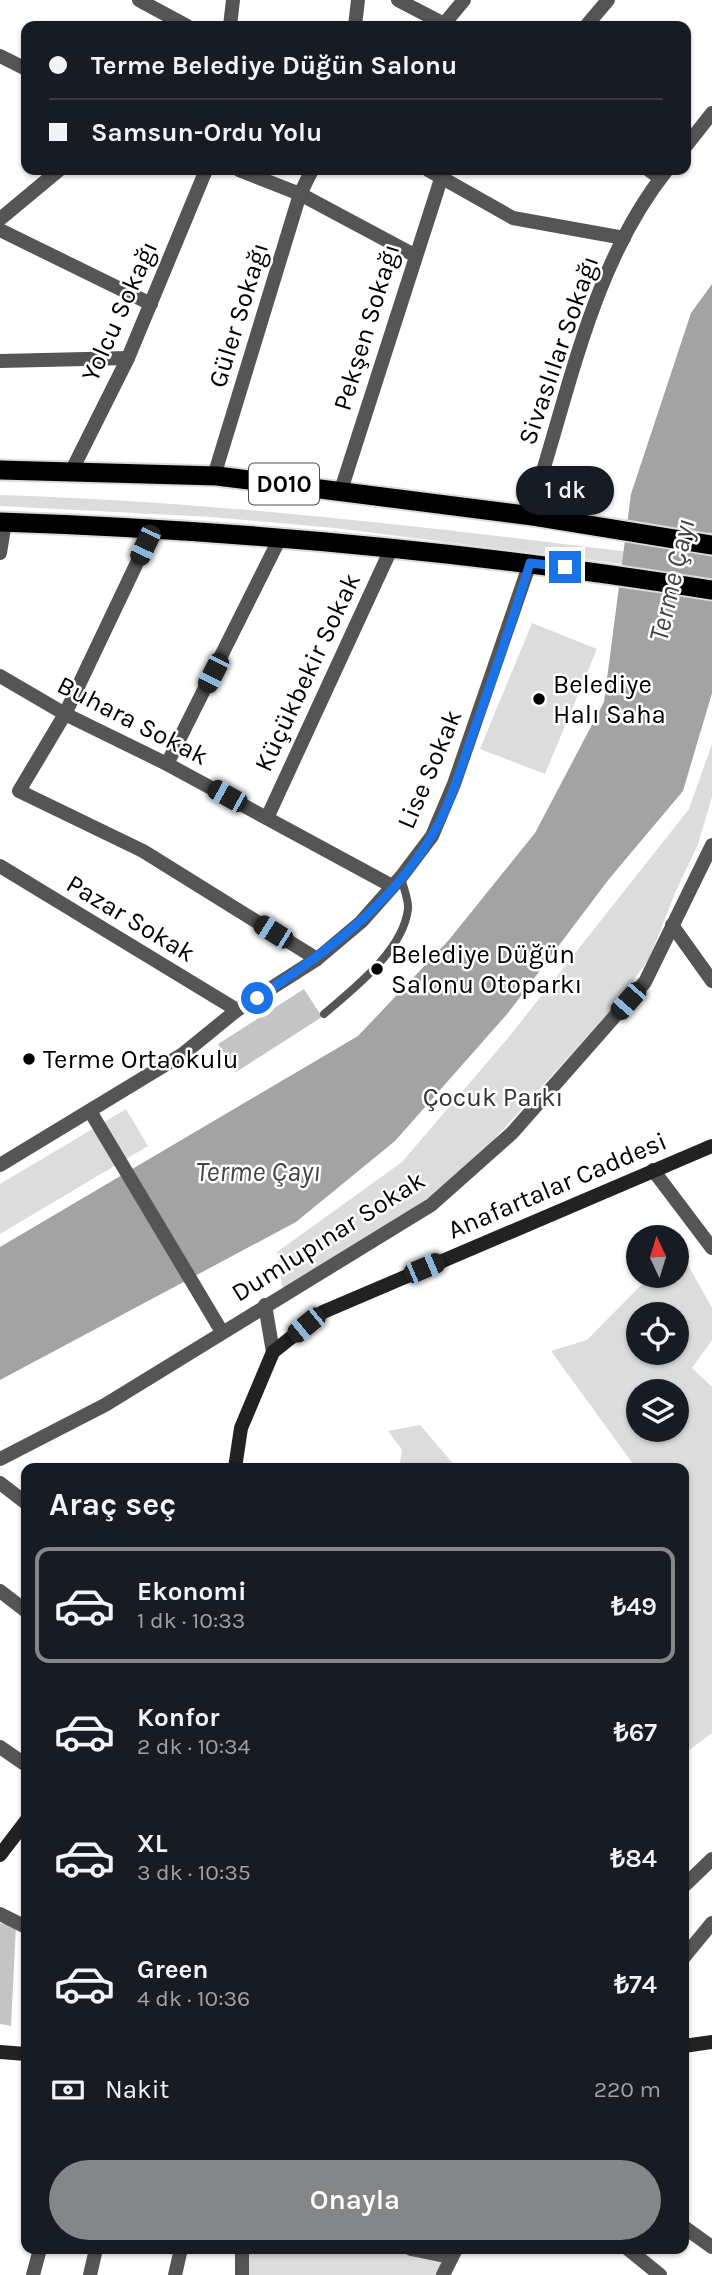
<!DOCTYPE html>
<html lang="tr">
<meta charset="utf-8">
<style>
:root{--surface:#171b24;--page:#20242c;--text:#f1f3f6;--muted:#9ea1a6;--line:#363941;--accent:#858687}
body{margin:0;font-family:Karla,sans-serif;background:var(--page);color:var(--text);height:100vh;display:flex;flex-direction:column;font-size:26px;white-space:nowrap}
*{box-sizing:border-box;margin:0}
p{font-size:23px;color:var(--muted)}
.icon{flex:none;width:38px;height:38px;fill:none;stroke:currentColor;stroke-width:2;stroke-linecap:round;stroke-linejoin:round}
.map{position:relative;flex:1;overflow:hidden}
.panel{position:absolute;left:21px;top:1463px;width:668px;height:791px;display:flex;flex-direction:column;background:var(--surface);border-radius:14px;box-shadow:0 2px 5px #0004}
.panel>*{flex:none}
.banner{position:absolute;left:21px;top:21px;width:670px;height:154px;border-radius:14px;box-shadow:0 2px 5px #0004;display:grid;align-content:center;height:154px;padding:0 28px;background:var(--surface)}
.needle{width:46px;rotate:356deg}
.tools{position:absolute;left:626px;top:1225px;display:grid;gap:14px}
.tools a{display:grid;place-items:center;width:63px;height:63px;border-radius:50%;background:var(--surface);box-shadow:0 2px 5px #0004;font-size:35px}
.end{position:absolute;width:32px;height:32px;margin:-16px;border:9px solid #1a73e8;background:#fff;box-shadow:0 0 0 4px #fff}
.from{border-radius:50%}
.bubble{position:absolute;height:49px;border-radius:24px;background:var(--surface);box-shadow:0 2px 5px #0004;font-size:23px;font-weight:600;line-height:49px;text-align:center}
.car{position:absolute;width:21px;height:42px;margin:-21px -10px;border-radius:9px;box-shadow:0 0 5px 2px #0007;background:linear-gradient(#222 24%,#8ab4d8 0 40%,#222 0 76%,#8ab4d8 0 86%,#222 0)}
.banner b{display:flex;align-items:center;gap:24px;height:66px;font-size:26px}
.banner b+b{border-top:2px solid var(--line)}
.banner i{width:18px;height:18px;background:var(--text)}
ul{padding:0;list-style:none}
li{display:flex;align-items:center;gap:21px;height:116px;margin:0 14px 10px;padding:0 14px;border:4px solid transparent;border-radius:14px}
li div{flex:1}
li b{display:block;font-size:26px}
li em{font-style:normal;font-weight:600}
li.current{border-color:var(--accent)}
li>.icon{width:63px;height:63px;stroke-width:1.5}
h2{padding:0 28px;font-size:32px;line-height:84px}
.pay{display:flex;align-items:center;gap:18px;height:77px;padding:0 28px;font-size:26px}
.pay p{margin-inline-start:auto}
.action{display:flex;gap:14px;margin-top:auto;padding:14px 28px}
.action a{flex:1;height:80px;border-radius:42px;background:var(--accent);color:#fff;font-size:28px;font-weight:600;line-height:80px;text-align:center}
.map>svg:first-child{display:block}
</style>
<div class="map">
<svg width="712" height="2275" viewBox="0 0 712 2275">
<rect width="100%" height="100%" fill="#fff"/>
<!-- green -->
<g fill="#dcdcdc" fill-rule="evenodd">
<path d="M0,495C230,502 458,531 686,559L712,575L334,528L211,517L0,506Z"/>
<path d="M532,623L597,649L545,774L480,749Z"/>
<path d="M712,744V797L698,844L675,893L650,957L615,1006L479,1156L406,1216L285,1303L277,1252L402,1162L508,1038L689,809Z"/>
<path d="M126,1109L148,1146L0,1234V1184Z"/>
<path d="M688,1265L712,1308V1340L692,1368L712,1387V1733L684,1754V1468H636L551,1351L587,1340L650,1276H677V1268ZM639,1314H677V1353H639ZM677,1391V1430H639V1391Z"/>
<path d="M420,1425L457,1468H399L402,1450L388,1431Z"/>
<path d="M242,2249H411L450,2257L443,2275H242Z"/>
</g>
<!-- water -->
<path fill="#a3a3a3" d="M712,284V693L683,791L609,879L508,1013L395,1141L296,1222L0,1380V1247L358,1036L448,941L535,833L604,702L631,494L691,313Z"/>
<!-- building -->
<g fill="#c4c4c4">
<path d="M304,989L322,1017L236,1072L218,1044Z"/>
<path d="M0,1923L16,1926L11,2026L0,2024Z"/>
</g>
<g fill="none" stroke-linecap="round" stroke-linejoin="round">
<defs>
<g id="trunk">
<path d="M0,470L217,476L533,516L712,545"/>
<path d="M0,522C241,530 474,552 712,590"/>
</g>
</defs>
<!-- trunk casing -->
<use href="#trunk" stroke="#dbdbdb" stroke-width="23"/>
<!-- service -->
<path stroke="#555" stroke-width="8" d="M324,1014C353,989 403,951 408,909C409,900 403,887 401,877"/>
<!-- minor -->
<g stroke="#555" stroke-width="14">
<path d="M139,0L187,26"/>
<path d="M398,0L448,26"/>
<path d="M444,24L464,0"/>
<path d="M230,26L233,0"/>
<path d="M355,26L358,0"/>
<path d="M586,26L608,0"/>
<path d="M428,170L513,218L624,238"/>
<path d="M649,170L660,178"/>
<path d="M300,194L414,255"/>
<path d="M0,219L59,170"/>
<path d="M0,230L151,304"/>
<path d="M0,361L128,358"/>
<path d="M72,470L128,358L206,170"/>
<path d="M214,476L300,194L312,170"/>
<path d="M341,490L441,179"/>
<path d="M154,527L65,714L19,791L143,851L317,959"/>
<path d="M0,553L5,522"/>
<path d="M0,676L65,714L167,764L392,886"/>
<path d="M167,764L281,536"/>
<path d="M267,818L392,547"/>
<path d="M0,866L237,1010"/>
<path d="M672,925L712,981"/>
<path d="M653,1170L712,1248"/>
<path d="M0,1483L26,1503"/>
<path d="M0,1591L26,1611"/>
<path d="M0,1747L26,1765"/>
<path d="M684,1886L712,1859"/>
<path d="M0,1914L26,1927"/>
<path d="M684,1957L712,1923"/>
<path d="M684,2227L712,2247"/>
<path d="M411,2249L450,2257"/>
<path d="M628,2249L660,2275"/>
<path d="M33,2275L40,2249"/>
<path d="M90,2275L96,2249"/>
<path d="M175,2275L181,2249"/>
<path d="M242,2275V2249"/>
</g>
<!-- tertiary -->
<g stroke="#555" stroke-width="14">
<path d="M0,56L26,69"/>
<path d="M686,146L712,113"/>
<path d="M239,170L300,194"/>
<path d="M533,516L538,487C572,379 595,260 667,170"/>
<path d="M90,1111L222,1332"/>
<path d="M0,1165L183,1054L237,1010L317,959L361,922L401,877L432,836L454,784L530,563"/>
<path d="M265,1305L273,1352"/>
<path d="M0,1459L105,1405L431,1205L512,1133L645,982L712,845"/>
<path d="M443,2275L456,2249"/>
</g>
<!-- secondary -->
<g stroke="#222" stroke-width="14">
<path d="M235,1468L241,1428L273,1352L323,1312L712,1146"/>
<path d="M0,1855L26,1821"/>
<path d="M684,2046L712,2042"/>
<path d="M0,2052L26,2054"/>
</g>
<!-- trunk -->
<use href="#trunk" stroke="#000" stroke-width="19"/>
</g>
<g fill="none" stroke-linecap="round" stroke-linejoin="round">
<!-- route -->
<path stroke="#1a73e8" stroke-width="9" d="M257,998C324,954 389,907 431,837C449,808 460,771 471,739C492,681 512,622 530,563L565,567"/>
</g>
<!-- markers -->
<g fill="#000" stroke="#fff" stroke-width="2.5">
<circle cx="539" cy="699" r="7"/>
<circle cx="377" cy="969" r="7"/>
<circle cx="29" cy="1059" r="7"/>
</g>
<g text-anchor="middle" stroke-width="5" stroke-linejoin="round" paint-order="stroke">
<!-- shield labels -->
<rect fill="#fff" stroke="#4c4c4c" stroke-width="2" x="249" y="463.5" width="70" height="41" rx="5"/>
<g font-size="24" font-weight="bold" fill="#000">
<text x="284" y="492">D010</text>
</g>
<!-- street labels -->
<g font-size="26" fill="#000" stroke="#fff">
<text transform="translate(119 311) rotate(-66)" y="9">Yolcu Sokağı</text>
<text transform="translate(238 315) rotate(-73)" y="9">Güler Sokağı</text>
<text transform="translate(366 327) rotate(-73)" y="9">Pekşen Sokağı</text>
<text transform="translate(558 350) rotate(-71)" y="9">Sivaslılar Sokağı</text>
<text transform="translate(307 672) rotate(-65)" y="9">Küçükbekir Sokak</text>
<text transform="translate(133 720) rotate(27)" y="9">Buhara Sokak</text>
<text transform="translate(429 769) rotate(-67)" y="9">Lise Sokak</text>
<text transform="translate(131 918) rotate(31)" y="9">Pazar Sokak</text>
<text transform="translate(557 1185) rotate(-23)" y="9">Anafartalar Caddesi</text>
<text transform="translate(328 1236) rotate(-32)" y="9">Dumlupınar Sokak</text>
</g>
<!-- poi labels -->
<g font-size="26" fill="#000" stroke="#fff" text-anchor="start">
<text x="553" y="693">Belediye<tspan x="553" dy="30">Halı Saha</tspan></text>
<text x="391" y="963">Belediye Düğün<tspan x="391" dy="30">Salonu Otoparkı</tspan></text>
<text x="43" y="1068">Terme Ortaokulu</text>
</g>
<!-- park labels -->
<g font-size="26" fill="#333" stroke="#fff">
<text x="493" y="1106">Çocuk Parkı</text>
</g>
<!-- water labels -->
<g font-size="28" font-style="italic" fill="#444" stroke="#fff">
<text transform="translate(671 580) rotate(-77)" y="10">Terme Çayı</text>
<text x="258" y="1181">Terme Çayı</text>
</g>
</g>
</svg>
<div class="tools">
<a><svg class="needle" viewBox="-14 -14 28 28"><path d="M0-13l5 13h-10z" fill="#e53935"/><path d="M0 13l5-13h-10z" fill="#9ea1a6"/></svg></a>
<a><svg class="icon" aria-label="locate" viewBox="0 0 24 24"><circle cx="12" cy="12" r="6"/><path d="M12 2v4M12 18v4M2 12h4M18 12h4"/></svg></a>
<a><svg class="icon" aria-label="layers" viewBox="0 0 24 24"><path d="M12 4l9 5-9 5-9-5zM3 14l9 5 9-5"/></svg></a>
</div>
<i class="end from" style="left:257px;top:998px"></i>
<i class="end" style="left:565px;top:567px"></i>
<div class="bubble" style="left:516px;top:466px;width:98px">1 dk</div>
<i class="car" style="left:145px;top:545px;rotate:205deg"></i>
<i class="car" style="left:213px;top:673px;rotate:207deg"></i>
<i class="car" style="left:227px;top:796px;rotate:299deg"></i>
<i class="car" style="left:273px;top:932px;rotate:302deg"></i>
<i class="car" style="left:628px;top:1001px;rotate:221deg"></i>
<i class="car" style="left:424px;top:1268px;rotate:67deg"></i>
<i class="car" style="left:306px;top:1325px;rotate:231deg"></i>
<div class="banner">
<b><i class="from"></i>Terme Belediye Düğün Salonu</b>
<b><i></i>Samsun-Ordu Yolu</b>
</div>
<section class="panel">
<h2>Araç seç</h2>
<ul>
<li class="current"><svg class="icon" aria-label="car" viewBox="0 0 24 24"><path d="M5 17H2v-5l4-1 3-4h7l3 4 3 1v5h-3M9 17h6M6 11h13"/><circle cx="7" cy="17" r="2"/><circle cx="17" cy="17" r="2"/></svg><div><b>Ekonomi</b><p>1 dk · 10:33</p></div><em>₺49</em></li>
<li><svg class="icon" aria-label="car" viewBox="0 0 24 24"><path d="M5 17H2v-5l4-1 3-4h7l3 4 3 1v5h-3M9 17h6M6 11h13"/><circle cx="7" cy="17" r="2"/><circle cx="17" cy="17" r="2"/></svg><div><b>Konfor</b><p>2 dk · 10:34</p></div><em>₺67</em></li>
<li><svg class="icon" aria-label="car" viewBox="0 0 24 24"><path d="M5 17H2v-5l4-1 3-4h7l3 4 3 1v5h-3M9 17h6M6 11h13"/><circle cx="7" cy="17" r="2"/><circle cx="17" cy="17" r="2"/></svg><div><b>XL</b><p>3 dk · 10:35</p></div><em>₺84</em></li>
<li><svg class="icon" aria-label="car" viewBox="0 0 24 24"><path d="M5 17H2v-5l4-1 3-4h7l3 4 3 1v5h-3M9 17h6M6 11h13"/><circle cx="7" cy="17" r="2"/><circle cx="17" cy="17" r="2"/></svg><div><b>Green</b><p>4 dk · 10:36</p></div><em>₺74</em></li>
</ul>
<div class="pay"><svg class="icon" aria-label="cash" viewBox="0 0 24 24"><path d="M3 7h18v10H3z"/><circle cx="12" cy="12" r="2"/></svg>Nakit<p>220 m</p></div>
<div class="action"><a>Onayla</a></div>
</section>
</div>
